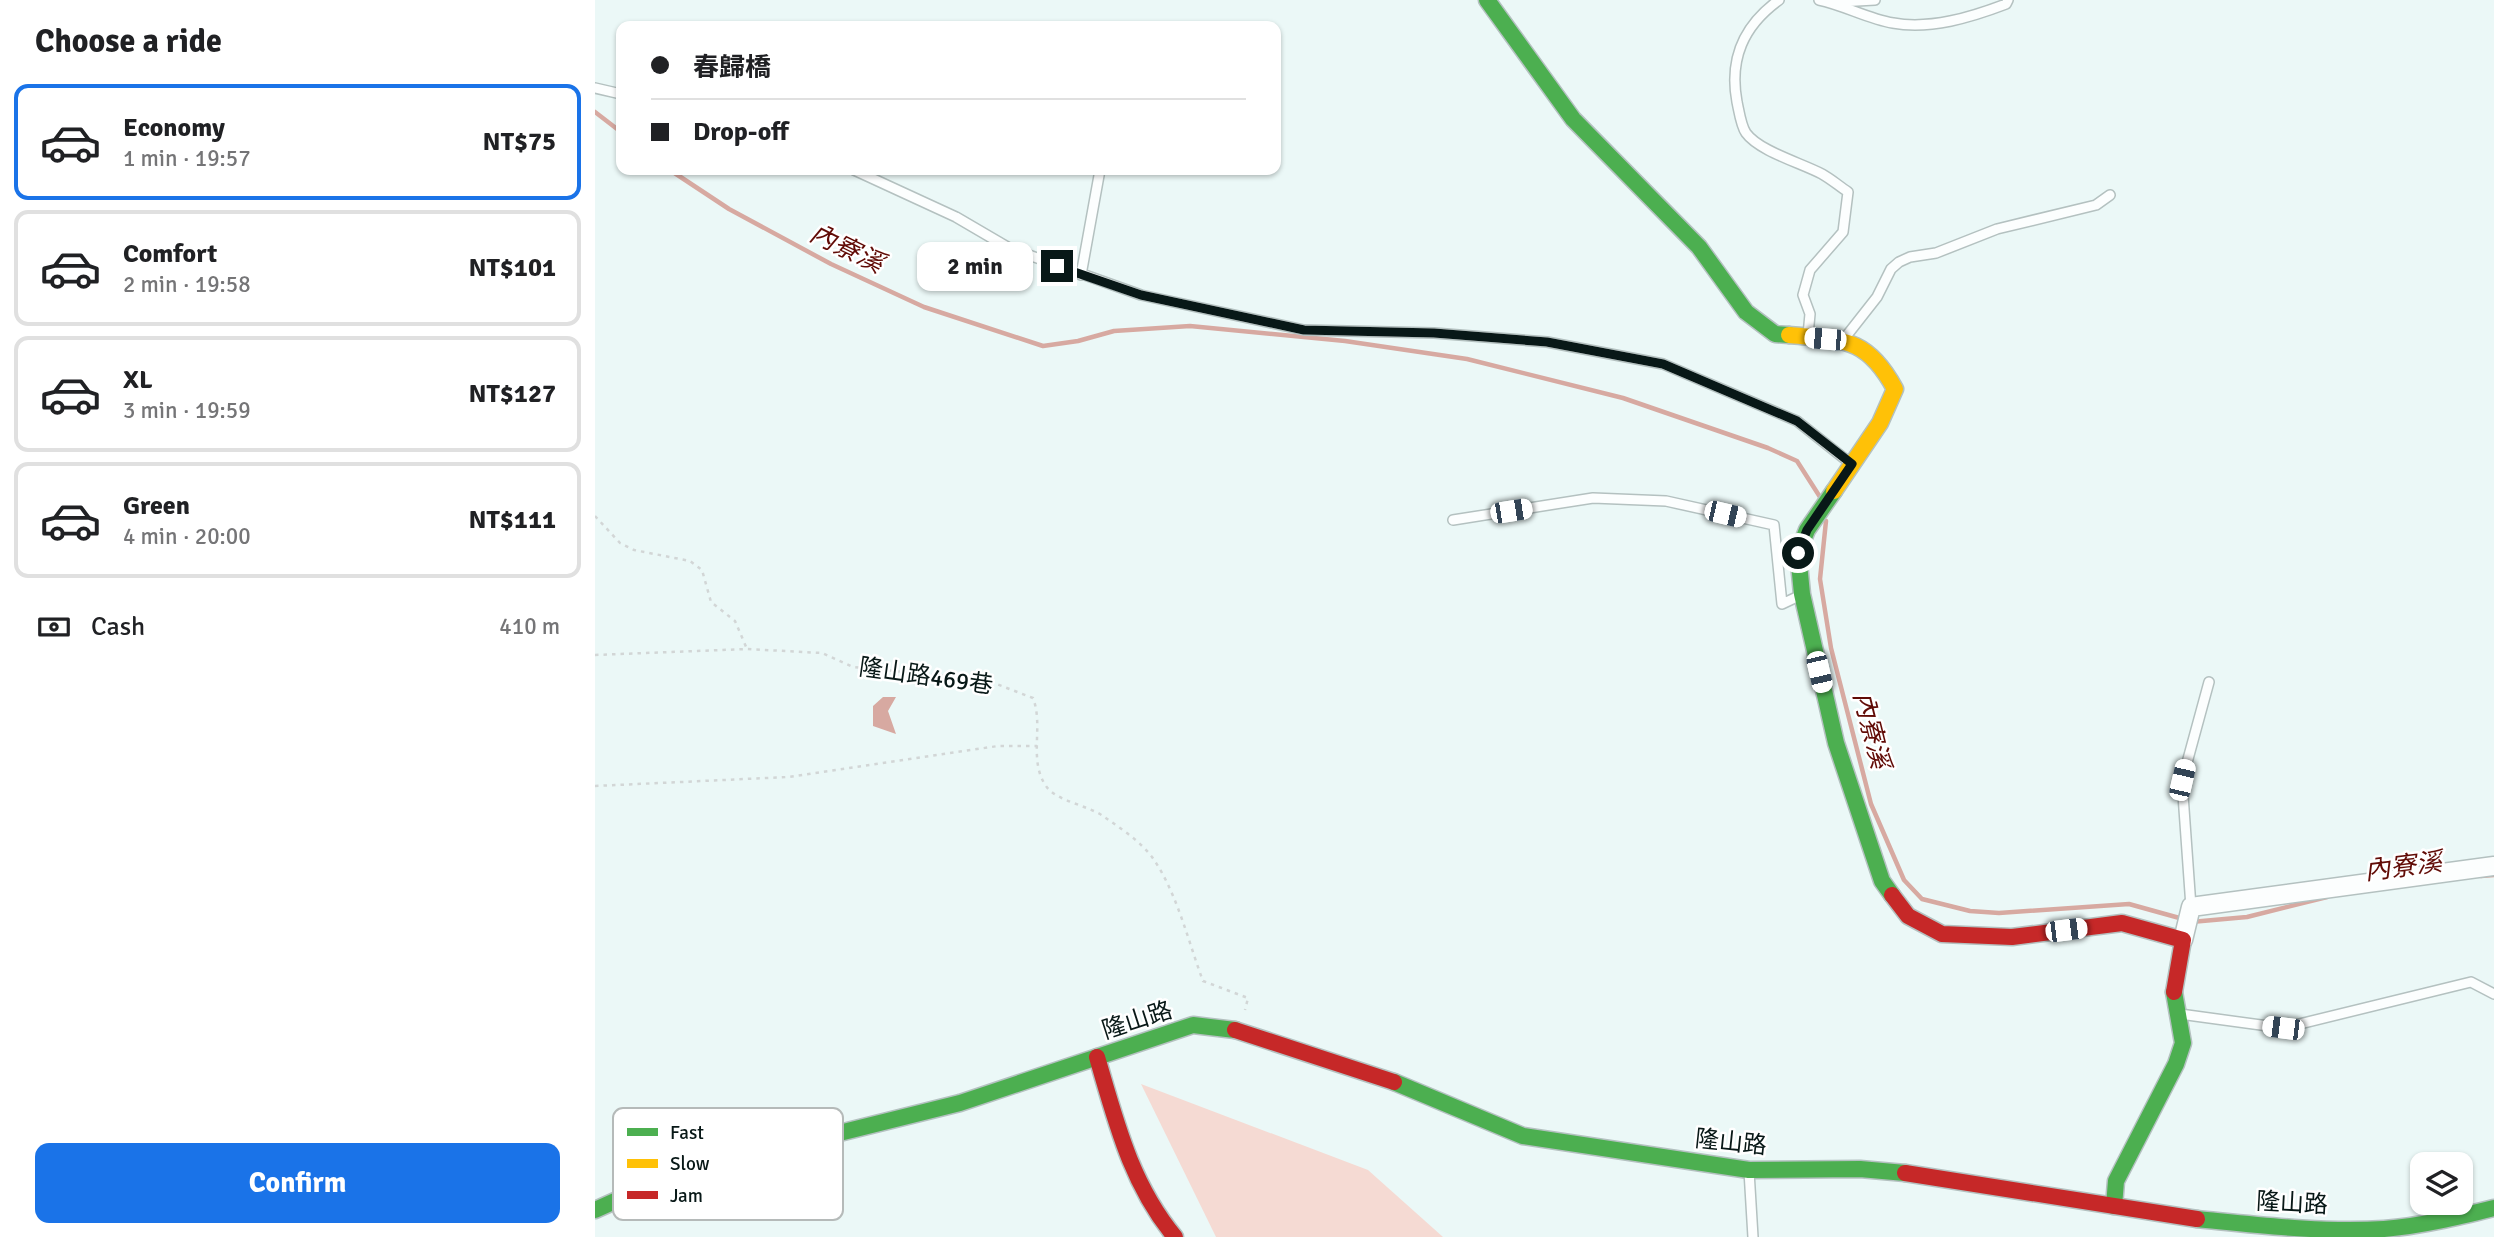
<!DOCTYPE html>
<meta charset="utf-8">
<style>
:root{--surface:#fff;--page:#f6f6f6;--text:#202124;--muted:#757577;--line:#e0e0e0;--accent:#1a73e8}
body{margin:0;font-family:Signika,"Noto Sans TC",sans-serif;background:var(--page);color:var(--text);height:100vh;display:flex;flex-direction:column;font-size:26px;white-space:nowrap}
*{box-sizing:border-box;margin:0}
p{font-size:23px;color:var(--muted)}
.icon{flex:none;width:38px;height:38px;fill:none;stroke:currentColor;stroke-width:2;stroke-linecap:round;stroke-linejoin:round}
.map{position:relative;flex:1;overflow:hidden}
.details{display:flex;flex-direction:column;background:var(--surface);width:595px}
.details>*{flex:none}
.banner{position:absolute;left:21px;top:21px;width:665px;height:154px;border-radius:14px;box-shadow:0 2px 5px #0004;display:grid;align-content:center;height:154px;padding:0 35px;background:var(--surface)}
.fabs{position:absolute;left:1815px;top:1152px;display:grid;gap:14px}
.fabs a{display:grid;place-items:center;width:63px;height:63px;border-radius:14px;background:var(--surface);box-shadow:0 2px 5px #0004;font-size:35px}
.end{position:absolute;width:32px;height:32px;margin:-16px;border:9px solid #081817;background:#fff;box-shadow:0 0 0 4px #fff}
.from{border-radius:50%}
.bubble{position:absolute;height:49px;border-radius:14px;background:var(--surface);box-shadow:0 2px 5px #0004;font-size:23px;font-weight:800;line-height:49px;text-align:center}
.car{position:absolute;width:21px;height:42px;margin:-21px -10px;border-radius:9px;box-shadow:0 0 5px 2px #0007;background:linear-gradient(#fff 24%,#345 0 40%,#fff 0 76%,#345 0 86%,#fff 0)}
.banner b{display:flex;align-items:center;gap:24px;height:66px;font-size:26px}
.banner b+b{border-top:2px solid var(--line)}
.banner i{width:18px;height:18px;background:var(--text)}
ul{padding:0;list-style:none}
li{display:flex;align-items:center;gap:21px;height:116px;margin:0 14px 10px;padding:0 21px;border:4px solid var(--line);border-radius:14px}
li div{flex:1}
li b{display:block;font-size:26px}
li em{font-style:normal;font-weight:800}
li.on{border-color:var(--accent)}
li>.icon{width:63px;height:63px;stroke-width:1.5}
h2{padding:0 35px;font-size:32px;line-height:84px}
.pay{display:flex;align-items:center;gap:18px;height:77px;padding:0 35px;font-size:26px}
.pay p{margin-inline-start:auto}
.cta{display:flex;gap:14px;margin-top:auto;padding:14px 35px}
.cta a{flex:1;height:80px;border-radius:14px;background:var(--accent);color:#fff;font-size:28px;font-weight:800;line-height:80px;text-align:center}
main{display:flex;flex:1;min-height:0}
.map>svg:first-child{display:block}
</style>
<main>
<section class="details">
<h2>Choose a ride</h2>
<ul>
<li class="on"><svg class="icon" aria-label="car" viewBox="0 0 24 24"><path d="M5 17H2v-5l4-1 3-4h7l3 4 3 1v5h-3M9 17h6M6 11h13"/><circle cx="7" cy="17" r="2"/><circle cx="17" cy="17" r="2"/></svg><div><b>Economy</b><p>1 min · 19:57</p></div><em>NT$75</em></li>
<li><svg class="icon" aria-label="car" viewBox="0 0 24 24"><path d="M5 17H2v-5l4-1 3-4h7l3 4 3 1v5h-3M9 17h6M6 11h13"/><circle cx="7" cy="17" r="2"/><circle cx="17" cy="17" r="2"/></svg><div><b>Comfort</b><p>2 min · 19:58</p></div><em>NT$101</em></li>
<li><svg class="icon" aria-label="car" viewBox="0 0 24 24"><path d="M5 17H2v-5l4-1 3-4h7l3 4 3 1v5h-3M9 17h6M6 11h13"/><circle cx="7" cy="17" r="2"/><circle cx="17" cy="17" r="2"/></svg><div><b>XL</b><p>3 min · 19:59</p></div><em>NT$127</em></li>
<li><svg class="icon" aria-label="car" viewBox="0 0 24 24"><path d="M5 17H2v-5l4-1 3-4h7l3 4 3 1v5h-3M9 17h6M6 11h13"/><circle cx="7" cy="17" r="2"/><circle cx="17" cy="17" r="2"/></svg><div><b>Green</b><p>4 min · 20:00</p></div><em>NT$111</em></li>
</ul>
<div class="pay"><svg class="icon" aria-label="cash" viewBox="0 0 24 24"><path d="M3 7h18v10H3z"/><circle cx="12" cy="12" r="2"/></svg>Cash<p>410 m</p></div>
<div class="cta"><a>Confirm</a></div>
</section>
<div class="map">
<svg width="1899" height="1237" viewBox="0 0 1899 1237">
<rect width="100%" height="100%" fill="#ebf8f7"/>
<!-- green -->
<path fill="#f5dad3" d="M546,1084L773,1170L848,1237H621Z"/>
<!-- water -->
<path fill="#d7a9a1" d="M288,697H301L293,711L301,734L278,726V706Z"/>
<g fill="none" stroke-linecap="round" stroke-linejoin="round">
<!-- stream -->
<g stroke="#d7a9a1" stroke-width="4.5">
<path d="M0,112L26,132"/>
<path d="M75,170L134,209L236,264L329,307L448,346L483,341L519,331L595,326L750,341L872,359L1028,398L1173,448L1202,461L1225,497"/>
<path d="M1231,521L1225,579L1236,648L1276,804L1309,880L1327,899L1375,911L1404,913L1534,904L1588,919"/>
<path d="M1886,876L1899,875"/>
<path d="M1596,922L1652,917L1732,897"/>
</g>
<defs>
<g id="lane">
<path d="M1184,0C1148,26 1134,59 1142,102C1144,111 1146,126 1151,133C1164,151 1206,163 1227,174C1236,179 1244,186 1253,192L1248,232L1215,270L1208,295L1215,314L1213,335"/>
<path d="M1224,0C1249,5 1273,19 1298,23C1335,30 1377,17 1411,4L1413,0"/>
<path d="M1244,2L1280,0"/>
<path d="M0,88L26,94"/>
<path d="M259,170L361,217L414,248L546,295L709,330L839,333L952,342L1068,364L1202,421L1255,463"/>
<path d="M486,275L505,170"/>
<path d="M1249,339L1282,297L1296,269L1304,262L1315,257L1341,253L1402,229L1501,205L1515,195"/>
<path d="M858,520L998,498L1071,501L1179,525L1187,604L1206,595"/>
<path d="M1596,907L1587,781L1614,682"/>
<path d="M1585,1014L1688,1028L1876,982L1899,994"/>
<path d="M1154,1171L1158,1237"/>
</g>
<path id="street" d="M1588,940L1596,907L1899,866"/>
<g id="fast">
<path d="M892,0L978,119L1104,247L1151,312L1180,334L1194,335"/>
<path d="M1239,491L1212,530L1203,553L1207,594L1241,743L1287,881L1297,895"/>
<path d="M799,1082L928,1136L1154,1170L1265,1169L1310,1173"/>
<path d="M1519,1206L1521,1181L1581,1064L1588,1043L1579,992"/>
<path d="M0,1210L80,1174L365,1103L598,1025L640,1030"/>
<path d="M1602,1219C1663,1225 1728,1233 1789,1229C1826,1226 1863,1217 1899,1208"/>
</g>
<path id="slow" d="M1194,335C1248,340 1272,337 1300,389L1285,423L1239,491"/>
<g id="jam">
<path d="M1297,895L1313,916L1347,934L1417,937L1527,923L1588,940L1579,992"/>
<path d="M640,1030L799,1082"/>
<path d="M502,1057C521,1122 536,1184 580,1237"/>
<path d="M1310,1173L1602,1219"/>
</g>
</defs>
<!-- lane casing -->
<use href="#lane" stroke="#b4c1c0" stroke-width="12"/>
<!-- street casing -->
<use href="#street" stroke="#b4c1c0" stroke-width="21"/>
<!-- fast casing -->
<use href="#fast" stroke="#b4c1c0" stroke-width="19"/>
<!-- slow casing -->
<use href="#slow" stroke="#b4c1c0" stroke-width="19"/>
<!-- jam casing -->
<use href="#jam" stroke="#b4c1c0" stroke-width="19"/>
<!-- path -->
<g stroke="#d2d6d6" stroke-width="2.5" stroke-dasharray="3.5 5" stroke-linecap="butt">
<path d="M0,516L25,543L39,550L95,561L107,570L116,602L140,621L152,649"/>
<path d="M0,655L152,649L227,653L258,667L391,680L438,698C449,726 433,760 451,786C461,801 492,805 508,816C525,828 544,840 557,857C582,892 593,941 608,981L653,998L650,1010"/>
<path d="M0,786L193,777L403,746H442"/>
</g>
<!-- lane -->
<use href="#lane" stroke="#fcfefe" stroke-width="9"/>
<!-- street -->
<use href="#street" stroke="#fcfefe" stroke-width="18"/>
<!-- fast -->
<use href="#fast" stroke="#4caf50" stroke-width="16"/>
<!-- slow -->
<use href="#slow" stroke="#ffc107" stroke-width="16"/>
<!-- jam -->
<use href="#jam" stroke="#c62828" stroke-width="16"/>
</g>
<g fill="none" stroke-linecap="round" stroke-linejoin="round">
<!-- route -->
<path stroke="#081817" stroke-width="9" d="M462,266L546,295L709,330L839,333L952,342L1068,364L1202,421L1257,464L1212,530L1203,553"/>
</g>
<g text-anchor="middle" stroke-width="5" stroke-linejoin="round" paint-order="stroke">
<!-- street labels -->
<g font-size="24" fill="#081817" stroke="#fff">
<text transform="translate(331 676) rotate(8)" y="8">隆山路469巷</text>
<text transform="translate(542 1020) rotate(-18)" y="8">隆山路</text>
<text transform="translate(1136 1142) rotate(6)" y="8">隆山路</text>
<text transform="translate(1697 1203) rotate(3)" y="8">隆山路</text>
</g>
<!-- water labels -->
<g font-size="26" font-style="italic" fill="#610b06" stroke="#fff">
<text transform="translate(252 248) rotate(26)" y="9">內寮溪</text>
<text transform="translate(1277 730) rotate(76)" y="9">內寮溪</text>
<text transform="translate(1808 866) rotate(-7)" y="9">內寮溪</text>
</g>
</g>
<!-- legend -->
<rect x="18" y="1108" width="230" height="112" rx="10" fill="#fff" stroke="#b5bab9" stroke-width="2"/>
<rect x="32" y="1128" width="31" height="8" fill="#4caf50"/>
<rect x="32" y="1159" width="31" height="9" fill="#ffc107"/>
<rect x="32" y="1191" width="31" height="8" fill="#c62828"/>
<g font-size="19" fill="#081817">
<text x="75" y="1139">Fast</text>
<text x="75" y="1170">Slow</text>
<text x="75" y="1202">Jam</text>
</g>
</svg>
<div class="fabs">
<a><svg class="icon" aria-label="layers" viewBox="0 0 24 24"><path d="M12 4l9 5-9 5-9-5zM3 14l9 5 9-5"/></svg></a>
</div>
<i class="end from" style="left:1203px;top:553px"></i>
<i class="end" style="left:462px;top:266px"></i>
<div class="bubble" style="left:322px;top:242px;width:116px">2 min</div>
<i class="car" style="left:1230px;top:339px;rotate:275deg"></i>
<i class="car" style="left:916px;top:511px;rotate:81deg"></i>
<i class="car" style="left:1130px;top:514px;rotate:103deg"></i>
<i class="car" style="left:1224px;top:672px;rotate:167deg"></i>
<i class="car" style="left:1587px;top:780px;rotate:13deg"></i>
<i class="car" style="left:1471px;top:930px;rotate:83deg"></i>
<i class="car" style="left:1688px;top:1028px;rotate:277deg"></i>
<div class="banner">
<b><i class="from"></i>春歸橋</b>
<b><i></i>Drop-off</b>
</div>
</div>
</main>
